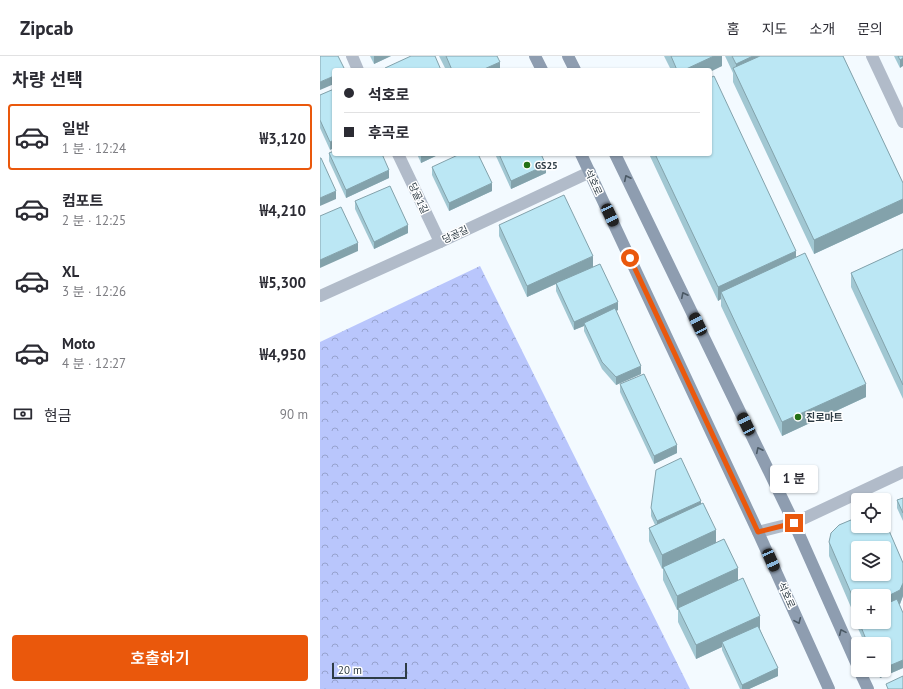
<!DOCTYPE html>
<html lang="ko">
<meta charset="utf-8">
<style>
:root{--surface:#fff;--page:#f2f2f3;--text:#2b2b33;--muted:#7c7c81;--line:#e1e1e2;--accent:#ea580c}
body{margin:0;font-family:"PT Sans","Noto Sans KR",sans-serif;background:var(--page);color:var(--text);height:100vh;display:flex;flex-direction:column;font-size:15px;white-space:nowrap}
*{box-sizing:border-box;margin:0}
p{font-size:13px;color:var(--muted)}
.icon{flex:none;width:22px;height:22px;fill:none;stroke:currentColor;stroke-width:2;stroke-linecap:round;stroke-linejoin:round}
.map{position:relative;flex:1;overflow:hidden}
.side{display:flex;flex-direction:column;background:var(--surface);width:320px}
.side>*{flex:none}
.top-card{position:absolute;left:12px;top:12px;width:380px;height:88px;border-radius:4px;box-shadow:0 1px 3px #0004;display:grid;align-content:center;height:88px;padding:0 12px;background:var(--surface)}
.fabs{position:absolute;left:531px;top:437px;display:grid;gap:8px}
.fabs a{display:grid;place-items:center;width:40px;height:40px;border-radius:4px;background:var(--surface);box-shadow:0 1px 3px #0004;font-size:20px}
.scale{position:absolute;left:12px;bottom:10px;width:75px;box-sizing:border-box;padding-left:4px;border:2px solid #2e3c45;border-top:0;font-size:11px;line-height:14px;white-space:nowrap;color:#2e3c45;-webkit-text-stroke:3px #fff;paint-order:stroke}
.end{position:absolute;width:18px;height:18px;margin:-9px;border:5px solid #ea580c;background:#fff;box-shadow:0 0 0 2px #fff}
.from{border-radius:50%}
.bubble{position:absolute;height:28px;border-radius:4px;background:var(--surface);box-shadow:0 1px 3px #0004;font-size:13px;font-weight:600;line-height:28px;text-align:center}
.car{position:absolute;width:12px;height:24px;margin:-12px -6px;border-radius:5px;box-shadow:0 0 3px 1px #0007;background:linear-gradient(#222 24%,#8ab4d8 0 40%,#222 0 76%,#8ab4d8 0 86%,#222 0)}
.top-card b{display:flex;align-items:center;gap:14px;height:38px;font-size:15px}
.top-card b+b{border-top:1px solid var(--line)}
.top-card i{width:10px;height:10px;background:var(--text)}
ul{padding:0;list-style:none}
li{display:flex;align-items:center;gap:12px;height:66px;margin:0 8px 6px;padding:0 4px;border:2px solid transparent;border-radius:4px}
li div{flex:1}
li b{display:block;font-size:15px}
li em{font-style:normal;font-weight:600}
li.current{border-color:var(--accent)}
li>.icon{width:36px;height:36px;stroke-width:1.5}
h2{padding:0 12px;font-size:18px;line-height:48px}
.pay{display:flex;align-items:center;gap:10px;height:44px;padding:0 12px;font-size:15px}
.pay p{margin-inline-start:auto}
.cta{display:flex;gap:8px;margin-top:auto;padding:8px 12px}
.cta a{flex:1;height:46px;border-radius:4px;background:var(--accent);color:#fff;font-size:16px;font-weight:600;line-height:46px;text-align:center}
header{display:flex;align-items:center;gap:24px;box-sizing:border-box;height:56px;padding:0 20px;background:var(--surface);border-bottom:1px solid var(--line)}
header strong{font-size:19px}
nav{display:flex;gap:22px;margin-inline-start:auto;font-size:14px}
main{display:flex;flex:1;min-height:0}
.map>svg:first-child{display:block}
</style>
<header>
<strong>Zipcab</strong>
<nav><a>홈</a><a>지도</a><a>소개</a><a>문의</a></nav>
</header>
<main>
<section class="side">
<h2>차량 선택</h2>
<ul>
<li class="current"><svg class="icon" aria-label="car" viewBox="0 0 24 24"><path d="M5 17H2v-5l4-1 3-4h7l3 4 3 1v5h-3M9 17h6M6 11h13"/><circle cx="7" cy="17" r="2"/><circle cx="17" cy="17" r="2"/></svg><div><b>일반</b><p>1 분 · 12:24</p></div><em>₩3,120</em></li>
<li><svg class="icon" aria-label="car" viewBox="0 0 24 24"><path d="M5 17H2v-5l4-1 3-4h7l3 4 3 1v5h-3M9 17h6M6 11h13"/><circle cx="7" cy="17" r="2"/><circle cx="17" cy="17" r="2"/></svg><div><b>컴포트</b><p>2 분 · 12:25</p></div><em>₩4,210</em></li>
<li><svg class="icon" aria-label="car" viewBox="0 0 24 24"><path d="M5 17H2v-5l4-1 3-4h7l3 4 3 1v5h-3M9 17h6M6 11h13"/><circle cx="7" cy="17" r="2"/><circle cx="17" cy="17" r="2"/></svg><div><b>XL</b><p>3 분 · 12:26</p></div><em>₩5,300</em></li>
<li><svg class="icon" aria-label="car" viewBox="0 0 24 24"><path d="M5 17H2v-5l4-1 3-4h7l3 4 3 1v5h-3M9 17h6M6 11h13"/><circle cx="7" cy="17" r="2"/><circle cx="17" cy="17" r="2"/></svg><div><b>Moto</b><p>4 분 · 12:27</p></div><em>₩4,950</em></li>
</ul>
<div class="pay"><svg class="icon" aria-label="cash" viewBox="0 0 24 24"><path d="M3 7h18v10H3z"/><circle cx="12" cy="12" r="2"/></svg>현금<p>90 m</p></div>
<div class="cta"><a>호출하기</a></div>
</section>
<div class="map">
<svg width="583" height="633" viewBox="0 0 583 633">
<defs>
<pattern id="forest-crowns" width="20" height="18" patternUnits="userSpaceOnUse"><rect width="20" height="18" fill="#b9c6fc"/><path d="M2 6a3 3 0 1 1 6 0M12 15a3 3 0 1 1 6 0" fill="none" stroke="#97a2ce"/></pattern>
</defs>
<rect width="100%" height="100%" fill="#f3faff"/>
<!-- forest -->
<path fill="url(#forest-crowns)" d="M160,210L370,633H0V286Z"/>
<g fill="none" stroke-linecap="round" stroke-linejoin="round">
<!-- minor -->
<g stroke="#b1bbc9" stroke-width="12">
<path d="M32,0L38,14"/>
<path d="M552,0L583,66"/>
<path d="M78,98L120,186"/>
<path d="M0,240L120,186L270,116"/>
</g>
<!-- tertiary -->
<path stroke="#b1bbc9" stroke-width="12" d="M438,476L474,467L583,416"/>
<!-- secondary -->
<g stroke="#8e9db0" stroke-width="12">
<path d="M215,0L222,14"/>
<path d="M248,0L255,14"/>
<path d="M261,98L438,476L509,633"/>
<path d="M295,98L474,467L538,611"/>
<path d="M539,614L548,633"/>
</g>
</g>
<!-- wall -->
<g fill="#a1c7d2" fill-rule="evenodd">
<path d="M50,0H71L54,8Z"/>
<path d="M119,0H177L180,14H126Z"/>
<path d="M344,0H402V10L390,14H351Z"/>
<path d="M405,0H523L583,127V157L494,198L413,26V17Z"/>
<path d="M574,0H583L580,12Z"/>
<path d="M14,33L10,94L0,72V39Z"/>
<path d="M9,97L69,122L26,142L9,105Z"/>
<path d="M97,98H120L101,107Z"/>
<path d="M175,98H221L226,117L191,133Z"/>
<path d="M329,98H390L476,202L546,341L462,380L401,250V243L398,245Z"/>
<path d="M112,111L172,135L129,155L112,119Z"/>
<path d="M35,145L88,177L54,193L35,153Z"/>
<path d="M179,169L273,211L298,254L296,255L321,318L296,329L282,313L264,275V270L254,274L236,235V228L207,241L179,180Z"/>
<path d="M583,193V343L531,231V217Z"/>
<path d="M300,328L357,397L334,408L300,336Z"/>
<path d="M583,442V465L577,452V444Z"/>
<path d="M381,448L396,486L418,525L440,573L458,620L429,633H420L402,594V591L376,603L358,566V553L357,554L343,524V512L342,513L329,485V472L335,469L331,460V452Z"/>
<path d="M538,461V470H564V463L583,507V540L580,548L579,549L583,557V612L560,622L556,614H564V588H545L536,568V563L509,500V486L511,477L519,469ZM538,492H564V518H538ZM538,540H564V566H538Z"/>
</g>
<!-- shaded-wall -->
<g fill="#83a2ab">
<path d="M54,0H71L54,8Z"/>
<path d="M394,0H402V10L390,16V14H364Z"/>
<path d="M433,0H463L416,17V8Z"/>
<path d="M583,2V10L580,12V4Z"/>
<path d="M180,6V14H162Z"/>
<path d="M14,20V28L0,34V26Z"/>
<path d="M14,84V92L10,94V86Z"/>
<path d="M103,98H120L101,107V99Z"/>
<path d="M226,109V117L191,133V125Z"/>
<path d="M69,114V122L26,142V134Z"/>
<path d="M172,127V135L129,155V147Z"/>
<path d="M16,135V143L0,150V142Z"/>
<path d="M583,143V157L494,198V184Z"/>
<path d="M88,169V177L54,193V186Z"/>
<path d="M38,187V195L0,212V204Z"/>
<path d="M476,195V209L401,236V243L398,245V231Z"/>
<path d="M273,200V211L207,241V230Z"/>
<path d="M298,246V254L265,270L264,267V270L254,274V266Z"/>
<path d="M321,310V318L296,329V321Z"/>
<path d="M546,328V341L462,380V366Z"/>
<path d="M357,389V397L334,408V400Z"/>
<path d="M381,445V453L337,473V465Z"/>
<path d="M396,474V488L343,511V512L342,513V499Z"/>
<path d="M418,512V526L357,554V540Z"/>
<path d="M583,527V540L580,548L564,555V542Z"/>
<path d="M440,560V573L402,586V591L376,603V589Z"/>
<path d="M583,604V612L560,622V614H564V612Z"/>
<path d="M458,612V620L429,633H422V629Z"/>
</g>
<!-- building -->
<g fill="#bbe7f4" stroke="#83a2ab" fill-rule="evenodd">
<path d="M0,0H18L25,14H14V20L0,26Z"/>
<path d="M91,0H115L121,14H66L65,12Z"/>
<path d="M126,0H177L180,6L162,14H132Z"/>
<path d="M351,0H394L364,14H357Z"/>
<path d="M412,0H433L416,8Z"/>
<path d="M440,0H523L583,127V143L494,184L413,12Z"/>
<path d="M578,0H583V2L580,4Z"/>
<path d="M394,20L476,195L398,231L335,98H390V22Z"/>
<path d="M14,33V84L10,86L0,64V39Z"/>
<path d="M14,95V98H62L69,114L26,134L9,97Z"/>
<path d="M140,98H158L172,127L129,147L112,111Z"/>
<path d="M179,98H221L226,109L191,125Z"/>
<path d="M0,102H1L16,135L0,142Z"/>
<path d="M70,130L88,169L54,186L35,145Z"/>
<path d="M244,139L273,200L207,230L179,169Z"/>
<path d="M21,151L38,187L0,204V160Z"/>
<path d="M583,193V329L531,217Z"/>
<path d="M485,197L546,328L462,366L401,236Z"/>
<path d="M280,208L298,246L254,266L236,227Z"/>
<path d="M295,252L321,310L296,321L282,306L264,267Z"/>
<path d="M324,318L357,389L334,400L300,328Z"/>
<path d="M361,402L381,445L337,465L331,452L336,414Z"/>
<path d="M583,442V457L577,444Z"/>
<path d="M383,447L396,474L342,499L329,472Z"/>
<path d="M538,461V470H564V463L583,507V527L580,534L564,542V540H538V553L509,486L511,477L519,469ZM538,492H564V518H538Z"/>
<path d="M404,483L418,512L357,540L343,511Z"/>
<path d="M423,522L440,560L376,589L358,552Z"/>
<path d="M577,543L583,557V604L564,612V588H548L539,566H564V549Z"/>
<path d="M438,570L458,612L422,629L402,586Z"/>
<path d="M583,620V633H568L566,628Z"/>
</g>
<!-- one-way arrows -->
<defs><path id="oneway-chevron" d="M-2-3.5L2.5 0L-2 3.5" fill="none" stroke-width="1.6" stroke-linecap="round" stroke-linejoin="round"/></defs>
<g stroke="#4b5965">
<use href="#oneway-chevron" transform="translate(307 122) rotate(-116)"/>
<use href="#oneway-chevron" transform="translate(364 239) rotate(-116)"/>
<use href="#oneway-chevron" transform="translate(439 394) rotate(-116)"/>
<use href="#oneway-chevron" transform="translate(478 565) rotate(66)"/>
<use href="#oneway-chevron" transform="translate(522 576) rotate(-114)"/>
</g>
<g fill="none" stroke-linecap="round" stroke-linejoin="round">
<!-- route -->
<path stroke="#ea580c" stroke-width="5" d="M310,202L438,476L474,467"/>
</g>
<!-- markers -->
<g fill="#257115" stroke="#fff" stroke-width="1.5">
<circle cx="207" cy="109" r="4"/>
<circle cx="478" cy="361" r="4"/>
</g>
<g text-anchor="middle" stroke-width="3" stroke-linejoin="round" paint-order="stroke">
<!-- poi labels -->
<g font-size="10" font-weight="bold" fill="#2e3c45" stroke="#fff" text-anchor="start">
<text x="215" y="113">GS25</text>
<text x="486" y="365">진로마트</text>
</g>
<!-- street labels -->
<g font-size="10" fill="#2e3c45" stroke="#fff">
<text transform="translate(274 126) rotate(65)" y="4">석호로</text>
<text transform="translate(99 142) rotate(65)" y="4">당골1길</text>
<text transform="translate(135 178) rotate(-25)" y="4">당골길</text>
<text transform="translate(467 539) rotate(66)" y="4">석호로</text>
</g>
</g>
</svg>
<div class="fabs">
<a><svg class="icon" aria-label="locate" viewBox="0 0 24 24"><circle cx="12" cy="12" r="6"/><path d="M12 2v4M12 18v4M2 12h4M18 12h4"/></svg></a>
<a><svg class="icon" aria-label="layers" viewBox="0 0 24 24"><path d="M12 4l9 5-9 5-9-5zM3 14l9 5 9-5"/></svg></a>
<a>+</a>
<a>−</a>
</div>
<div class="scale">20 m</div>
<i class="end from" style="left:310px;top:202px"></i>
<i class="end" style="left:474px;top:467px"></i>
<div class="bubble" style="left:450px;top:409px;width:48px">1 분</div>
<i class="car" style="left:290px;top:159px;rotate:155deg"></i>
<i class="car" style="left:378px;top:268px;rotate:334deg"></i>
<i class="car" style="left:426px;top:368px;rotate:334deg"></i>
<i class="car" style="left:451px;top:504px;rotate:156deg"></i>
<div class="top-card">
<b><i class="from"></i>석호로</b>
<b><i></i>후곡로</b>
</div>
</div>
</main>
